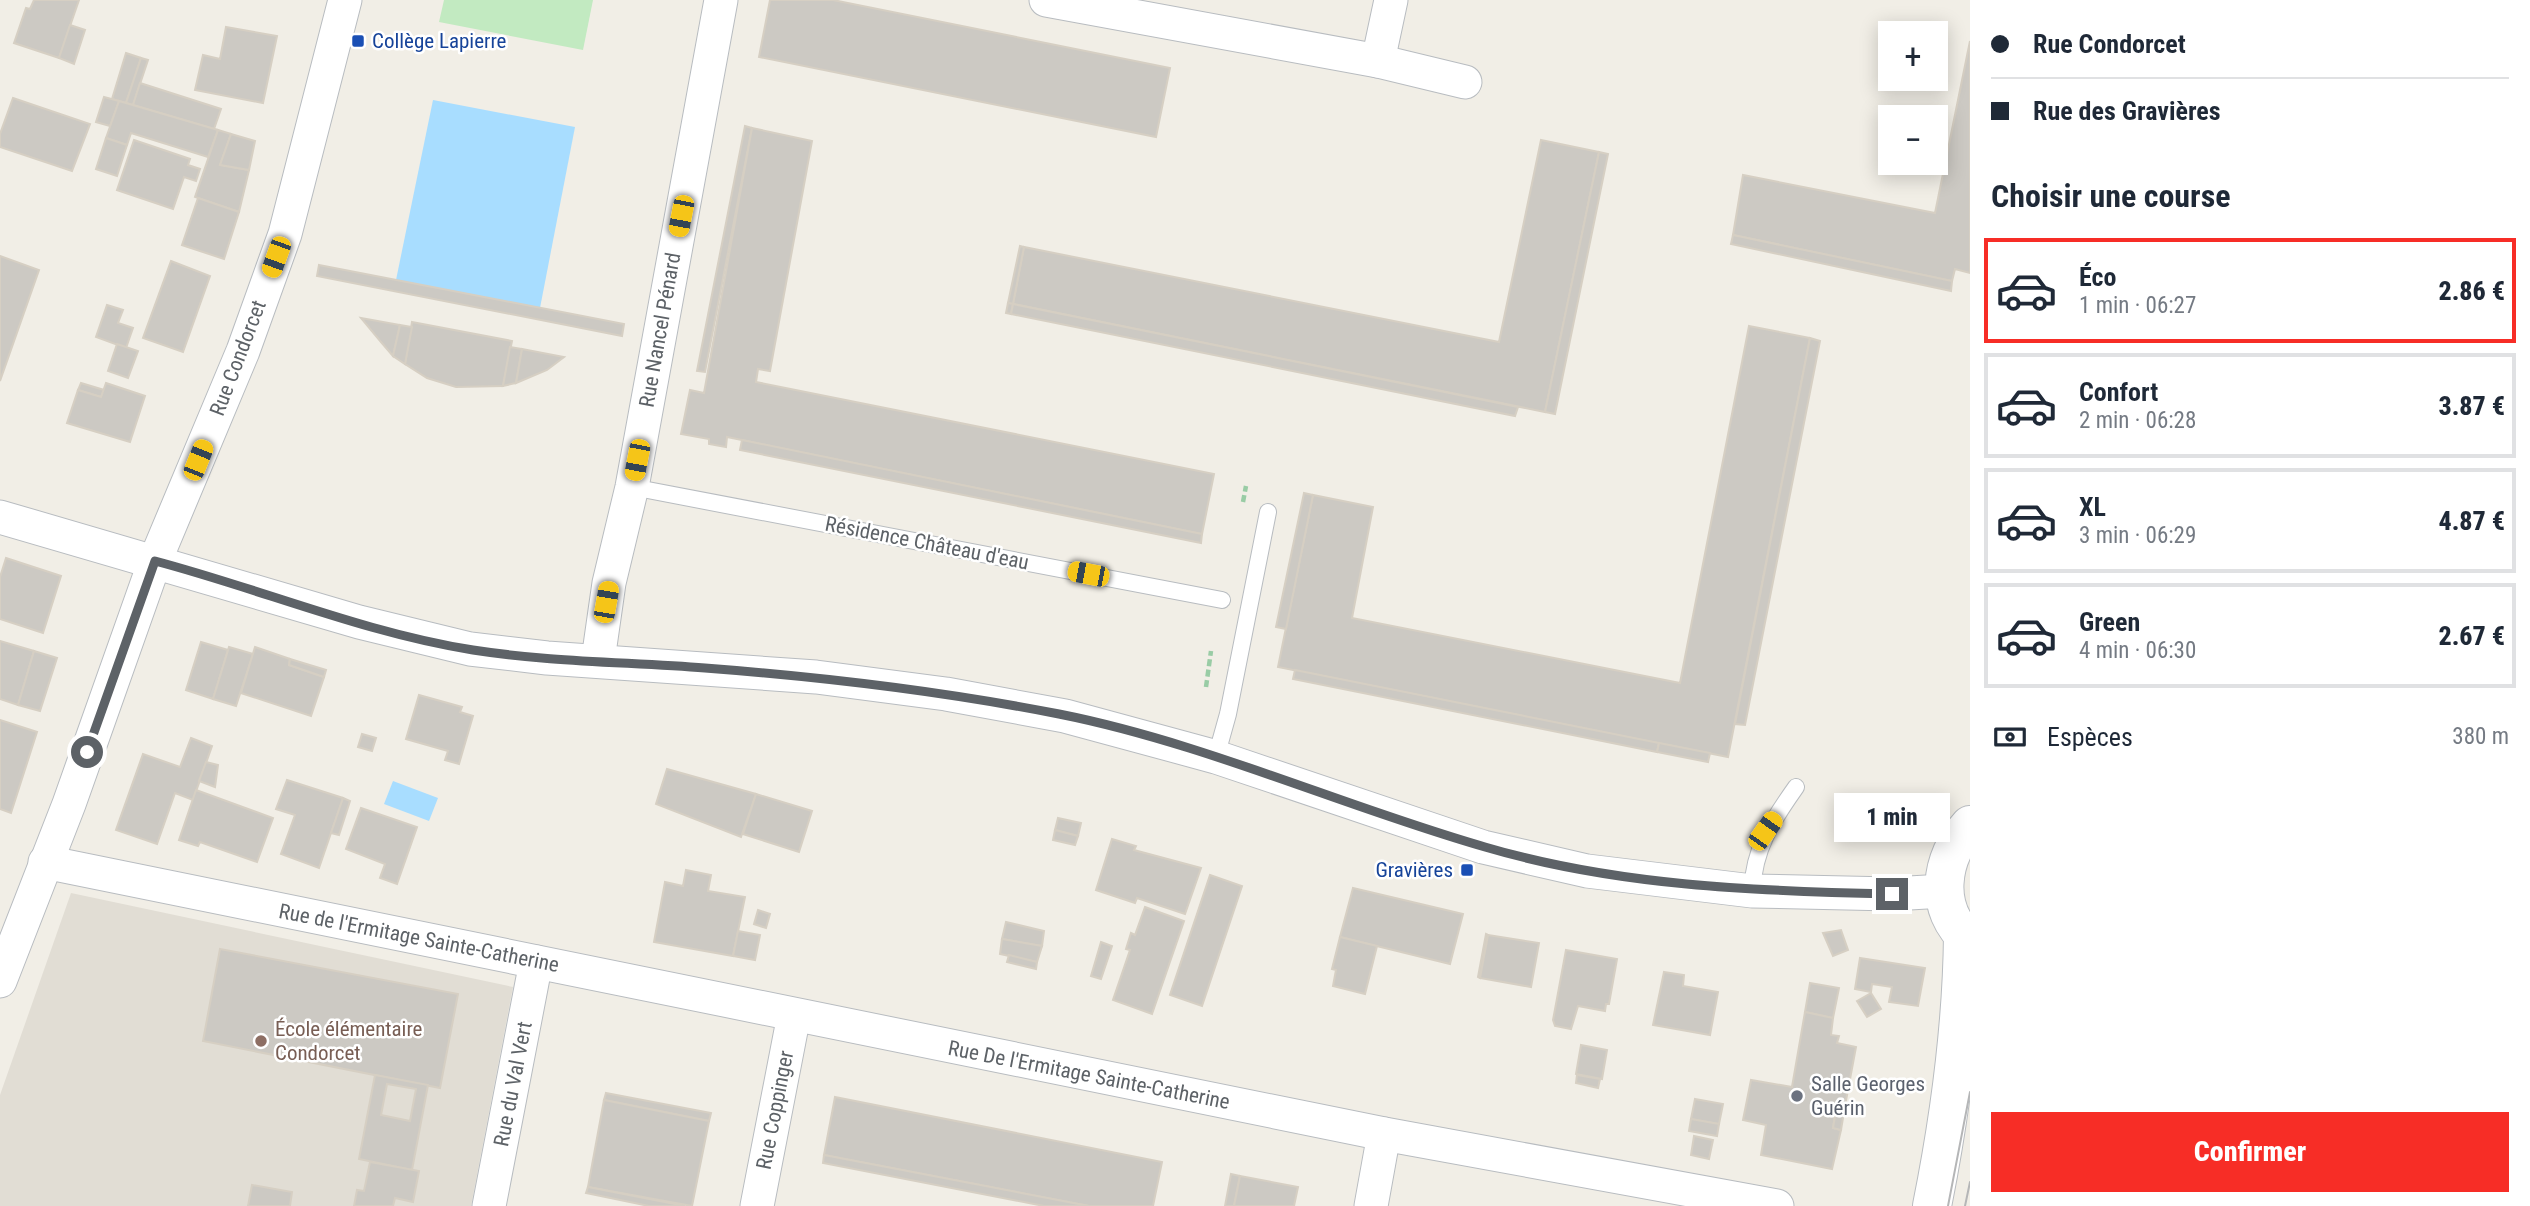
<!DOCTYPE html>
<html lang="fr">
<meta charset="utf-8">
<style>
:root{--surface:#fff;--page:#f2f2f3;--text:#1f2937;--muted:#747a83;--line:#e0e1e3;--accent:#f72d26}
body{margin:0;font-family:"Roboto Condensed",sans-serif;background:var(--page);color:var(--text);height:100vh;display:flex;flex-direction:column;font-size:26px;white-space:nowrap}
*{box-sizing:border-box;margin:0}
p{font-size:23px;color:var(--muted)}
.icon{flex:none;width:38px;height:38px;fill:none;stroke:currentColor;stroke-width:2;stroke-linecap:round;stroke-linejoin:round}
.map{position:relative;flex:1;overflow:hidden}
.sheet{display:flex;flex-direction:column;background:var(--surface);width:560px}
.sheet>*{flex:none}
.guide{display:grid;align-content:center;height:154px;padding:0 21px;background:var(--surface)}
.fabs{position:absolute;left:1878px;top:21px;display:grid;gap:14px}
.fabs a{display:grid;place-items:center;width:70px;height:70px;border-radius:0px;background:var(--surface);box-shadow:0 4px 18px #0003;font-size:35px}
.end{position:absolute;width:32px;height:32px;margin:-16px;border:9px solid #5d6267;background:#fff;box-shadow:0 0 0 4px #fff}
.from{border-radius:50%}
.bubble{position:absolute;height:49px;border-radius:0px;background:var(--surface);box-shadow:0 4px 18px #0003;font-size:23px;font-weight:800;line-height:49px;text-align:center}
.car{position:absolute;width:21px;height:42px;margin:-21px -10px;border-radius:9px;box-shadow:0 0 5px 2px #0007;background:linear-gradient(#f5c518 24%,#345 0 40%,#f5c518 0 76%,#345 0 86%,#f5c518 0)}
.guide b{display:flex;align-items:center;gap:24px;height:66px;font-size:26px}
.guide b+b{border-top:2px solid var(--line)}
.guide i{width:18px;height:18px;background:var(--text)}
ul{padding:0;list-style:none}
li{display:flex;align-items:center;gap:21px;height:105px;margin:0 14px 10px;padding:0 7px;border:4px solid var(--line);border-radius:0px}
li div{flex:1}
li b{display:block;font-size:26px}
li em{font-style:normal;font-weight:800}
li.current{border-color:var(--accent)}
li>.icon{width:63px;height:63px;stroke-width:1.5}
h2{padding:0 21px;font-size:32px;line-height:84px}
.pay{display:flex;align-items:center;gap:18px;height:77px;padding:0 21px;font-size:26px}
.pay p{margin-inline-start:auto}
.cta{display:flex;gap:14px;margin-top:auto;padding:14px 21px}
.cta a{flex:1;height:80px;border-radius:0px;background:var(--accent);color:#fff;font-size:28px;font-weight:800;line-height:80px;text-align:center}
main{display:flex;flex:1;min-height:0}
.map>svg:first-child{display:block}
</style>
<main>
<div class="map">
<svg width="1970" height="1206" viewBox="0 0 1970 1206">
<rect width="100%" height="100%" fill="#f1eee6"/>
<!-- education -->
<path fill="#e1ddd4" d="M71,893L513,987L471,1206H0V1095Z"/>
<!-- green -->
<path fill="#c2eac1" d="M444,0H593L583,50L439,22Z"/>
<!-- water -->
<g fill="#a8ddff">
<path d="M433,100L575,127L540,308L396,280Z"/>
<path d="M393,781L438,798L429,821L384,804Z"/>
</g>
<!-- building -->
<g fill="#ccc9c3" stroke="#d6cfc3" stroke-width="2" fill-rule="evenodd">
<path d="M34,0H79L59,58L14,43L26,8L30,9Z"/>
<path d="M770,0H833L1170,68L1156,137L759,57Z"/>
<path d="M70,25L85,30L74,64L59,58Z"/>
<path d="M226,27L277,36L263,103L195,90L203,55L220,59Z"/>
<path d="M1970,41V273L1955,269L1952,281L1733,235L1743,175L1935,213Z"/>
<path d="M126,53L141,58L126,103L112,99Z"/>
<path d="M141,58L148,60L133,105L126,103Z"/>
<path d="M140,83L221,109L214,129L133,105Z"/>
<path d="M104,97L119,101L110,126L96,122Z"/>
<path d="M13,98L90,124L72,171L0,147V134Z"/>
<path d="M119,101L218,130L208,157L131,133L127,145L106,138Z"/>
<path d="M745,126L752,128L705,372L697,371Z"/>
<path d="M752,128L812,141L770,371L758,369L756,382L1214,474L1202,534L727,437L726,447L709,444V439L681,434L690,390L704,393Z"/>
<path d="M218,130L231,134L220,165L249,170L239,212L195,197Z"/>
<path d="M231,134L255,141L249,170L220,165Z"/>
<path d="M106,138L127,145L117,176L96,169Z"/>
<path d="M134,140L190,159L188,165L200,169L196,181L184,177L173,209L117,190Z"/>
<path d="M1541,140L1599,152L1545,412L1013,304L1024,247L1499,342Z"/>
<path d="M1599,152L1608,154L1555,414L1545,412Z"/>
<path d="M198,198L239,212L224,259L182,245Z"/>
<path d="M1733,235L1952,281L1951,291L1731,244Z"/>
<path d="M1020,246L1024,247L1013,304L1008,303Z"/>
<path d="M0,256L39,270L0,381Z"/>
<path d="M171,261L210,276L183,352L143,338Z"/>
<path d="M319,265L624,324L622,336L317,276Z"/>
<path d="M1008,303L1013,304L1011,314L1006,313Z"/>
<path d="M1013,304L1518,407L1515,416L1011,314Z"/>
<path d="M107,305L123,310L118,323L133,328L126,348L96,337Z"/>
<path d="M361,318L400,325L393,356L381,342Z"/>
<path d="M412,322L512,341L503,386L456,387L427,378L405,364Z"/>
<path d="M400,325L412,327L405,364L393,356Z"/>
<path d="M1749,326L1810,338L1728,757L1278,667L1313,495L1373,507L1352,618L1680,683Z"/>
<path d="M1810,338L1820,341L1745,725L1735,724Z"/>
<path d="M117,344L138,351L128,378L108,371Z"/>
<path d="M510,347L522,349L516,383L503,386Z"/>
<path d="M522,349L564,357L547,370L516,383Z"/>
<path d="M81,383L104,390L101,397L78,390Z"/>
<path d="M106,383L145,396L130,442L67,423L78,390L101,397Z"/>
<path d="M742,440L1202,534L1201,543L740,450Z"/>
<path d="M1304,493L1313,495L1286,629L1276,627Z"/>
<path d="M6,558L61,576L43,633L0,619V577Z"/>
<path d="M0,641L34,651L18,705L0,699Z"/>
<path d="M201,642L228,650L213,699L186,690Z"/>
<path d="M229,647L253,654L236,706L213,699Z"/>
<path d="M255,647L290,659L289,665L324,677L311,716L241,693Z"/>
<path d="M34,651L57,658L40,711L18,705Z"/>
<path d="M290,659L326,670L324,677L289,665Z"/>
<path d="M1295,670L1659,743L1657,752L1293,679Z"/>
<path d="M419,695L462,707L460,712L473,716L459,764L445,760L448,751L406,739Z"/>
<path d="M0,720L37,732L11,813L0,809Z"/>
<path d="M362,734L376,738L372,751L358,747Z"/>
<path d="M191,738L212,746L193,800L175,793L157,844L116,830L143,754L180,767Z"/>
<path d="M1659,743L1710,753L1708,762L1657,752Z"/>
<path d="M206,762L218,765L215,787L199,781Z"/>
<path d="M667,769L756,794L741,837L656,804Z"/>
<path d="M287,780L343,798L319,868L281,854L295,815L276,809Z"/>
<path d="M196,790L273,818L257,862L200,842L198,846L179,840Z"/>
<path d="M756,794L812,811L799,852L743,834Z"/>
<path d="M343,798L350,801L339,835L331,833Z"/>
<path d="M361,808L417,827L397,884L380,878L385,864L346,849Z"/>
<path d="M1058,818L1081,823L1078,836L1055,830Z"/>
<path d="M1055,830L1078,836L1075,845L1053,840Z"/>
<path d="M1112,839L1136,846L1134,850L1201,868L1185,914L1137,898L1135,903L1096,890Z"/>
<path d="M686,870L711,875L708,891L745,897L733,956L654,942L665,882L683,886Z"/>
<path d="M1210,875L1242,886L1202,1006L1170,995Z"/>
<path d="M1353,888L1463,914L1450,964L1340,937Z"/>
<path d="M1145,907L1184,921L1152,1014L1113,1000L1130,950L1126,949L1131,933L1135,935Z"/>
<path d="M758,910L770,914L766,928L754,924Z"/>
<path d="M1006,922L1044,931L1042,946L1002,939Z"/>
<path d="M1841,930L1848,950L1833,956L1823,933Z"/>
<path d="M738,931L760,935L755,960L733,956Z"/>
<path d="M1486,934L1488,935L1480,978L1478,977Z"/>
<path d="M1488,935L1539,943L1531,987L1480,978Z"/>
<path d="M1340,937L1377,946L1365,994L1333,986L1336,970L1332,969Z"/>
<path d="M1002,939L1042,946L1037,962L1000,954Z"/>
<path d="M1101,942L1112,946L1101,979L1091,976Z"/>
<path d="M220,949L458,994L440,1088L203,1041Z"/>
<path d="M1566,950L1617,959L1609,1004H1606L1605,1011L1578,1006L1571,1029L1555,1026L1553,1020Z"/>
<path d="M1009,955L1037,962L1036,969L1007,962Z"/>
<path d="M1860,958L1925,968L1918,1006L1889,1002L1892,987L1872,984L1871,992L1855,989Z"/>
<path d="M1664,972L1684,975L1683,986L1718,992L1710,1035L1653,1025Z"/>
<path d="M1810,983L1839,988L1833,1018L1805,1012Z"/>
<path d="M1871,993L1881,1009L1867,1017L1857,1001Z"/>
<path d="M1805,1012L1833,1018L1831,1035L1839,1036L1837,1043L1856,1047L1845,1106L1837,1104L1833,1128L1841,1130L1832,1169L1761,1155L1766,1125L1743,1120L1751,1080L1792,1087Z"/>
<path d="M1581,1045L1607,1050L1602,1079L1576,1074Z"/>
<path d="M375,1075L428,1085L412,1170L359,1159ZM387,1084L416,1089L410,1121L381,1115Z"/>
<path d="M1577,1075L1600,1079L1598,1088L1576,1083Z"/>
<path d="M606,1093L711,1113L709,1121L604,1100Z"/>
<path d="M835,1097L1162,1162L1153,1206H1089L824,1155Z"/>
<path d="M1695,1099L1723,1104L1719,1124L1691,1119Z"/>
<path d="M604,1100L709,1121L692,1206L588,1187Z"/>
<path d="M1837,1104L1845,1106L1841,1130L1833,1128Z"/>
<path d="M1691,1119L1719,1124L1717,1136L1689,1131Z"/>
<path d="M1694,1136L1713,1140L1709,1159L1691,1155Z"/>
<path d="M824,1155L1089,1206H1044L823,1163Z"/>
<path d="M370,1162L419,1171L413,1202L395,1198L393,1206H354L357,1190L364,1191Z"/>
<path d="M1231,1174L1240,1176L1234,1206H1225Z"/>
<path d="M1240,1176L1298,1187L1294,1206H1234Z"/>
<path d="M252,1185L292,1192L290,1206H248Z"/>
<path d="M588,1187L685,1206H649L586,1193Z"/>
</g>
<g fill="none" stroke-linecap="round" stroke-linejoin="round">
<defs>
<g id="service">
<path d="M632,487L1222,600"/>
<path d="M1216,757L1228,714L1268,512"/>
<path d="M1752,891C1754,848 1772,821 1796,787"/>
</g>
<g id="minor">
<path d="M1046,0L1378,61L1391,0"/>
<path d="M1378,61L1465,82"/>
<path d="M0,517L359,622L470,649L547,658L816,677L946,694L1065,716L1216,757L1483,847L1587,871L1752,891L1892,894L1944,891"/>
<path d="M598,660L609,583L632,487L721,0"/>
<path d="M45,862L1384,1134L1777,1206"/>
<path d="M0,981L69,804L155,561L243,351L285,234L345,0"/>
<path d="M489,1206L536,962"/>
<path d="M757,1206L794,1015"/>
<path d="M1371,1206L1384,1134"/>
</g>
<g id="tertiary">
<path d="M1970,825C1940,858 1932,909 1970,941"/>
<path d="M1932,1206C1950,1116 1962,1027 1963,935"/>
</g>
</defs>
<!-- service casing -->
<use href="#service" stroke="#b8bcc0" stroke-width="18"/>
<!-- minor casing -->
<use href="#minor" stroke="#b8bcc0" stroke-width="35"/>
<!-- tertiary casing -->
<use href="#tertiary" stroke="#b8bcc0" stroke-width="40"/>
<!-- path -->
<g stroke="#99cca5" stroke-width="4.5" stroke-dasharray="7 3.5" stroke-linecap="butt">
<path d="M1243,502L1246,486"/>
<path d="M1206,687L1211,651"/>
</g>
<!-- service -->
<use href="#service" stroke="#fff" stroke-width="16"/>
<!-- minor -->
<use href="#minor" stroke="#fff" stroke-width="33"/>
<!-- tertiary -->
<use href="#tertiary" stroke="#fff" stroke-width="38"/>
<!-- tram -->
<g stroke="#b5b6b7" stroke-width="2">
<path d="M1948,1206L1970,1092"/>
<path d="M1965,1206L1970,1182"/>
</g>
</g>
<g fill="none" stroke-linecap="round" stroke-linejoin="round">
<!-- route -->
<path stroke="#5d6267" stroke-width="9" d="M87,752L155,561C261,589 365,633 473,650C550,662 628,662 705,668C824,677 942,691 1059,714C1205,743 1342,806 1485,847C1617,886 1755,891 1892,894"/>
</g>
<!-- markers -->
<g fill="#1a4fb4" stroke="#fff" stroke-width="2.5">
<rect x="351" y="34" width="14" height="14" rx="3.5"/>
<rect x="1460" y="863" width="14" height="14" rx="3.5"/>
</g>
<circle fill="#8d6e63" stroke="#fff" stroke-width="2.5" cx="261" cy="1041" r="7"/>
<circle fill="#6b7280" stroke="#fff" stroke-width="2.5" cx="1797" cy="1096" r="7"/>
<g text-anchor="middle" stroke-width="5" stroke-linejoin="round" paint-order="stroke">
<!-- transit labels -->
<g font-size="21" fill="#164399" stroke="#fff" text-anchor="start">
<text x="372" y="48">Collège Lapierre</text>
<text x="1453" y="877" text-anchor="end">Gravières</text>
</g>
<!-- street labels -->
<g font-size="21" fill="#5d6267" stroke="#fff">
<text transform="translate(660 330) rotate(-80)" y="7">Rue Nancel Pénard</text>
<text transform="translate(238 358) rotate(-69)" y="7">Rue Condorcet</text>
<text transform="translate(927 543) rotate(11)" y="7">Résidence Château d'eau</text>
<text transform="translate(419 938) rotate(11)" y="7">Rue de l'Ermitage Sainte-Catherine</text>
<text transform="translate(1089 1075) rotate(11)" y="7">Rue De l'Ermitage Sainte-Catherine</text>
<text transform="translate(513 1084) rotate(-79)" y="7">Rue du Val Vert</text>
<text transform="translate(775 1110) rotate(-79)" y="7">Rue Coppinger</text>
</g>
<!-- education labels -->
<g font-size="21" fill="#785e54" stroke="#fff" text-anchor="start">
<text x="275" y="1036">École élémentaire<tspan x="275" dy="24">Condorcet</tspan></text>
</g>
<!-- worship labels -->
<g font-size="21" fill="#5b616d" stroke="#fff" text-anchor="start">
<text x="1811" y="1091">Salle Georges<tspan x="1811" dy="24">Guérin</tspan></text>
</g>
</g>
</svg>
<div class="fabs">
<a>+</a>
<a>−</a>
</div>
<i class="end from" style="left:87px;top:752px"></i>
<i class="end" style="left:1892px;top:894px"></i>
<div class="bubble" style="left:1834px;top:793px;width:116px">1 min</div>
<i class="car" style="left:681px;top:216px;rotate:191deg"></i>
<i class="car" style="left:276px;top:257px;rotate:200deg"></i>
<i class="car" style="left:198px;top:460px;rotate:22deg"></i>
<i class="car" style="left:637px;top:460px;rotate:191deg"></i>
<i class="car" style="left:1088px;top:574px;rotate:281deg"></i>
<i class="car" style="left:606px;top:602px;rotate:10deg"></i>
<i class="car" style="left:1765px;top:831px;rotate:35deg"></i>
</div>
<section class="sheet">
<div class="guide">
<b><i class="from"></i>Rue Condorcet</b>
<b><i></i>Rue des Gravières</b>
</div>
<h2>Choisir une course</h2>
<ul>
<li class="current"><svg class="icon" aria-label="car" viewBox="0 0 24 24"><path d="M5 17H2v-5l4-1 3-4h7l3 4 3 1v5h-3M9 17h6M6 11h13"/><circle cx="7" cy="17" r="2"/><circle cx="17" cy="17" r="2"/></svg><div><b>Éco</b><p>1 min · 06:27</p></div><em>2.86 €</em></li>
<li><svg class="icon" aria-label="car" viewBox="0 0 24 24"><path d="M5 17H2v-5l4-1 3-4h7l3 4 3 1v5h-3M9 17h6M6 11h13"/><circle cx="7" cy="17" r="2"/><circle cx="17" cy="17" r="2"/></svg><div><b>Confort</b><p>2 min · 06:28</p></div><em>3.87 €</em></li>
<li><svg class="icon" aria-label="car" viewBox="0 0 24 24"><path d="M5 17H2v-5l4-1 3-4h7l3 4 3 1v5h-3M9 17h6M6 11h13"/><circle cx="7" cy="17" r="2"/><circle cx="17" cy="17" r="2"/></svg><div><b>XL</b><p>3 min · 06:29</p></div><em>4.87 €</em></li>
<li><svg class="icon" aria-label="car" viewBox="0 0 24 24"><path d="M5 17H2v-5l4-1 3-4h7l3 4 3 1v5h-3M9 17h6M6 11h13"/><circle cx="7" cy="17" r="2"/><circle cx="17" cy="17" r="2"/></svg><div><b>Green</b><p>4 min · 06:30</p></div><em>2.67 €</em></li>
</ul>
<div class="pay"><svg class="icon" aria-label="cash" viewBox="0 0 24 24"><path d="M3 7h18v10H3z"/><circle cx="12" cy="12" r="2"/></svg>Espèces<p>380 m</p></div>
<div class="cta"><a>Confirmer</a></div>
</section>
</main>
